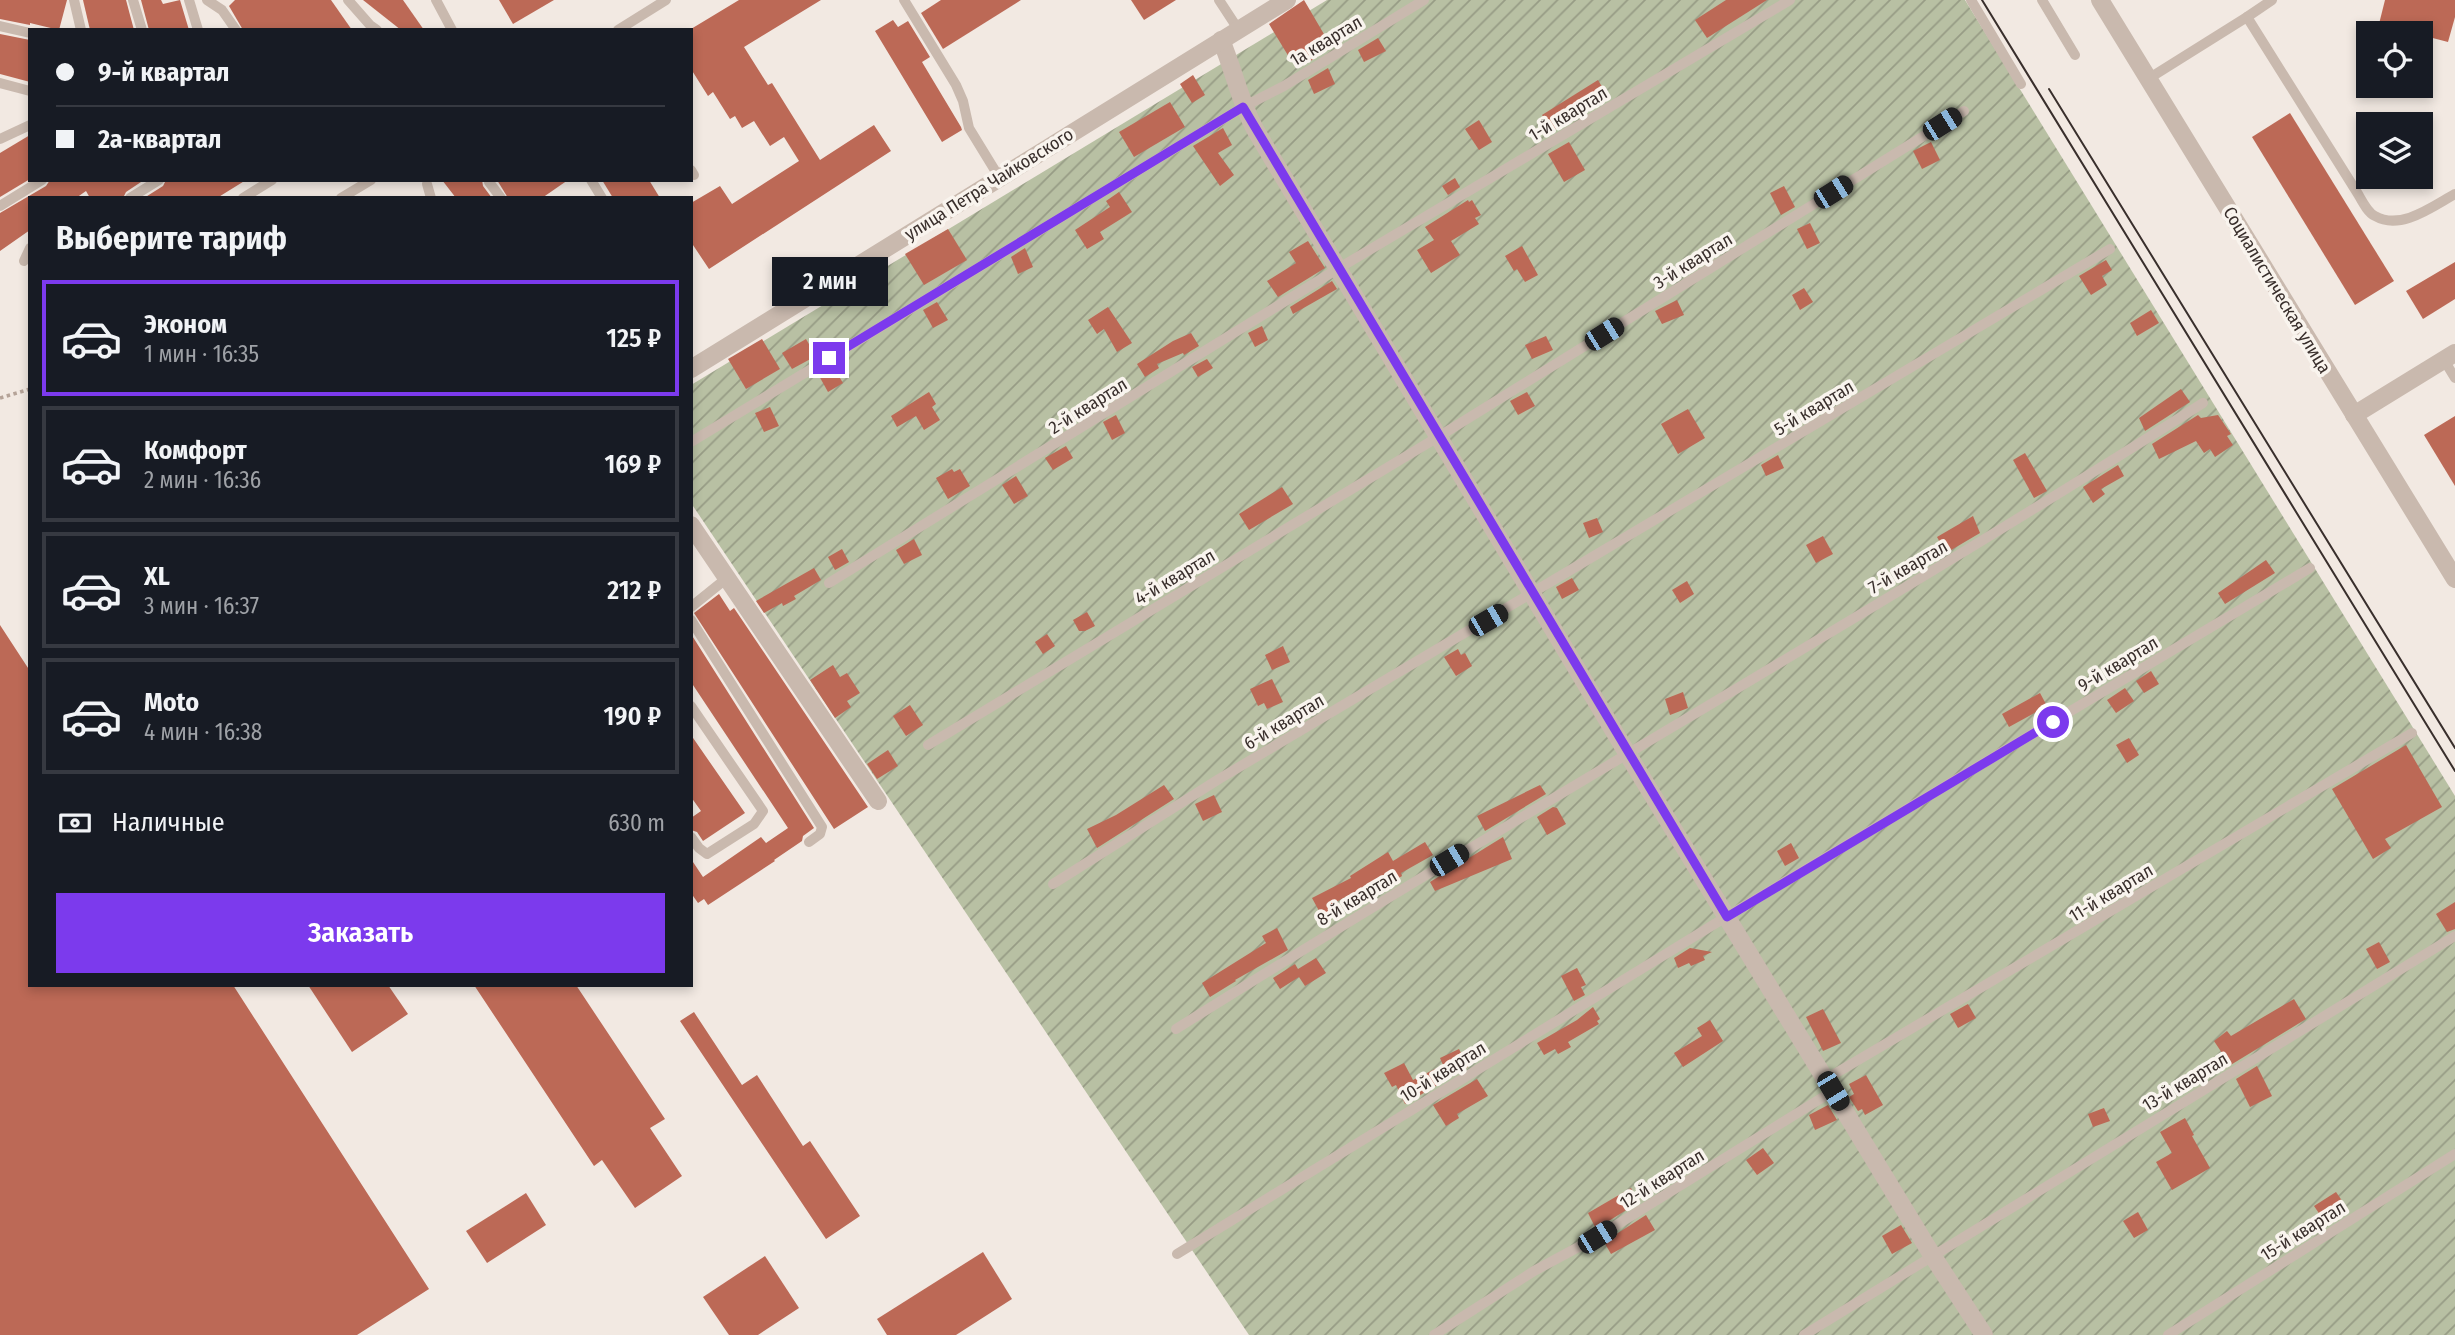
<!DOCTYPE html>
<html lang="ru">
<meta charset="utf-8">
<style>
:root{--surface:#171b24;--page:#20242c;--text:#f1f3f6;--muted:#9ea1a6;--line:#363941;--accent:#7c3aed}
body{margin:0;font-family:"Fira Sans Condensed",sans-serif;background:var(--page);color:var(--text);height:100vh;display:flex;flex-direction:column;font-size:26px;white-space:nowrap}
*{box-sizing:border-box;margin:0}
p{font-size:23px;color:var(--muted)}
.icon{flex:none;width:38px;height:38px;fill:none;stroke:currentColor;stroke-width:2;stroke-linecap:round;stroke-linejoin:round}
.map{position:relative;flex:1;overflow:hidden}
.details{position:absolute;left:28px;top:196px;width:665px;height:791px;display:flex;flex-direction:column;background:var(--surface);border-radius:0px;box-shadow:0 4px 10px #0003}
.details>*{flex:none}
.top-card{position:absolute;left:28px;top:28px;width:665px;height:154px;border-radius:0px;box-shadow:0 4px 10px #0003;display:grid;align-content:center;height:154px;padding:0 28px;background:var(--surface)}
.tools{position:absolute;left:2356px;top:21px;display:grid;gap:14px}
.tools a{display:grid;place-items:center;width:77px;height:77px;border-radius:0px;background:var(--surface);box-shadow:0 4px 10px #0003;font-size:35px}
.end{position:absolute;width:32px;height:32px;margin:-16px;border:9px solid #7c3aed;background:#fff;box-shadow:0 0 0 4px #fff}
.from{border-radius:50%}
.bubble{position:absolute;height:49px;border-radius:0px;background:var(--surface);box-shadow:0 4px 10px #0003;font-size:23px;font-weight:600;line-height:49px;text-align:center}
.car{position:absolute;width:21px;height:42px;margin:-21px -10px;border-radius:9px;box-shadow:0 0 5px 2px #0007;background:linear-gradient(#222 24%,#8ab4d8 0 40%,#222 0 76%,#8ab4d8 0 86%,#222 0)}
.top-card b{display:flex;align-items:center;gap:24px;height:66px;font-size:26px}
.top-card b+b{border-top:2px solid var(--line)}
.top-card i{width:18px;height:18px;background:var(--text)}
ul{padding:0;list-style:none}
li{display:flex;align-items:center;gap:21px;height:116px;margin:0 14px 10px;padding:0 14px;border:4px solid var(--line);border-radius:0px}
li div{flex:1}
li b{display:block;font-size:26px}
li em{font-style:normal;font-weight:600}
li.active{border-color:var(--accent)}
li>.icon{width:63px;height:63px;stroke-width:1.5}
h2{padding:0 28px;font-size:32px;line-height:84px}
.pay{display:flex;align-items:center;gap:18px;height:77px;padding:0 28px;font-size:26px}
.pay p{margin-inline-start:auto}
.primary-button{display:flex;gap:14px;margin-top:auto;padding:14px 28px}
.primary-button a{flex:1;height:80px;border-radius:0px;background:var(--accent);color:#fff;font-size:28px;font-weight:600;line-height:80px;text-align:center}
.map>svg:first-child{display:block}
</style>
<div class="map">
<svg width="2455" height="1335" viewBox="0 0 2455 1335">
<defs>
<pattern id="garden-furrows" width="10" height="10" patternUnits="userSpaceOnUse" patternTransform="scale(1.75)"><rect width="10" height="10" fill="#b8c0a3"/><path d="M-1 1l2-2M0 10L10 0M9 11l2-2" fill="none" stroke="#979c85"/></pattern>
</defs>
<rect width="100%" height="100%" fill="#f2e9e2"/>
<!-- garden -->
<path fill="url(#garden-furrows)" d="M1327,0H1965L2455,796V1335H1249L691,503V385Z"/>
<!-- building -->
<g fill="#bc6956">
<path d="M0,0H67L59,30L30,23V25L0,19Z"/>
<path d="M83,0H126L134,30H90Z"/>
<path d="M141,0H161L163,4L180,0L189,30H149Z"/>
<path d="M235,0H331L352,30H243L229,6Z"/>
<path d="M363,0H403L424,30H401Z"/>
<path d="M499,0H554L513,24Z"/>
<path d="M739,0H821L744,47L768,85L772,83L820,160L874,125L891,151L709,269L691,242V203L720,186L732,204L799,161L784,137L770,146L754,121L742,128L735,116L730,119L713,92L708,96L691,69V29Z"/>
<path d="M941,0H1021L943,49L921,13Z"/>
<path d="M1131,0H1176L1144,20Z"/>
<path d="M1304,0L1328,41L1318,47L1322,54L1302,66L1298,59L1292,62L1269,24Z"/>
<path d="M1726,0H1767L1707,38L1695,20Z"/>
<path d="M2385,0H2455V17L2448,42L2379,24Z"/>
<path d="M893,20L898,27L908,21L930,57L922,62L961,127L962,130L942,142L875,31Z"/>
<path d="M0,34L30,40V82L0,74Z"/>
<path d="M1378,38L1386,51L1364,62L1358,50Z"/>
<path d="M1328,68L1335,84L1314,94L1308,80Z"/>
<path d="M1193,75L1205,95L1192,103L1180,84Z"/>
<path d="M1598,80L1607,95L1552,131L1542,115Z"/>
<path d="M1170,102L1185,127L1134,157L1119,132Z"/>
<path d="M2290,113L2394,281L2355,305L2252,137Z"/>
<path d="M1479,120L1492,142L1479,150L1465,129Z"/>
<path d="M1223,128L1232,145L1218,153L1234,175L1220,186L1193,146Z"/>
<path d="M30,135V179L0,197V153Z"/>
<path d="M1569,142L1585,170L1564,182L1548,154Z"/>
<path d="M1931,142L1940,160L1922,169L1913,151Z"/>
<path d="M1455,178L1460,187L1448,195L1442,186Z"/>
<path d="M50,180H144L126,192L123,198H90L86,191L76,198H30V230L0,251V213L46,186Z"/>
<path d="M166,180H246L217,198H144L163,186Z"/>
<path d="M442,180H482L483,186L492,198H456Z"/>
<path d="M497,180H568L542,198H508Z"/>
<path d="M602,180H649L660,198H613Z"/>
<path d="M1784,186L1795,207L1781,215L1770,193Z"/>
<path d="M1119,192L1132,212L1100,232L1104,239L1087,249L1075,230L1110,207L1106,201Z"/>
<path d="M1468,200L1469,202L1472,200L1481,215L1475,218L1479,224L1451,241L1460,255L1431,273L1417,250L1434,240L1425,227Z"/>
<path d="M1810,223L1820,243L1807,249L1797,229Z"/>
<path d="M948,229L967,260L924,285L905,254Z"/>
<path d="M1308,241L1325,268L1278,297L1267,281L1296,263L1289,252Z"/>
<path d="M1522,246L1538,275L1525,282L1517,269L1514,271L1505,256Z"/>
<path d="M1025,248L1033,267L1018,274L1011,257Z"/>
<path d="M2106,260L2112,270L2102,276L2107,285L2091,295L2079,276Z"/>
<path d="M2455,262V299L2423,319L2406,291Z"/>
<path d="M1332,281L1337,289L1293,314L1290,307Z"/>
<path d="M1804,288L1813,302L1800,310L1792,295Z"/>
<path d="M1677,300L1684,315L1662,324L1655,311Z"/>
<path d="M937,302L948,320L933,328L923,310Z"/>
<path d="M1108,307L1132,343L1117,352L1104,329L1097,334L1088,320Z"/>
<path d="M2151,310L2159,323L2137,336L2130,323Z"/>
<path d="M1262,326L1268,340L1255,347L1248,333Z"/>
<path d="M1191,333L1199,346L1184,355L1183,353L1157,364L1159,368L1145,377L1137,364L1173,341Z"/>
<path d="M1546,336L1553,350L1532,359L1525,345Z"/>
<path d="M762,339L780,369L746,389L728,359Z"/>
<path d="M806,339L816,356L792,369L782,353Z"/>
<path d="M1207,359L1213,368L1198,377L1192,367Z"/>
<path d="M832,365L843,383L828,392L818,374Z"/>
<path d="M2181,389L2190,402L2145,431L2139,418Z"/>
<path d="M929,392L936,404L932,407L940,420L924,430L916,416L897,427L891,416Z"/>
<path d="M1527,392L1535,406L1518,415L1510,401Z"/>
<path d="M770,407L779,426L764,432L755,413Z"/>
<path d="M1688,409L1705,438L1678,454L1661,424Z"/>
<path d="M1116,415L1125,433L1112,440L1103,422Z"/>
<path d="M2198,415L2201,418L2218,415L2231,434L2227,436L2233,445L2215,457L2210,449L2204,453L2196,441L2159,459L2152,444Z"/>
<path d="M2455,416V486L2424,435Z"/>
<path d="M1066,446L1073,458L1053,470L1045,458Z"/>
<path d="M2025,453L2047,491L2034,498L2013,460Z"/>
<path d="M1778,455L1784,468L1766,476L1761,465Z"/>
<path d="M2118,465L2124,476L2101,489L2105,494L2093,503L2083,487Z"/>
<path d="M952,469L954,472L960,469L970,486L948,499L936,478Z"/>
<path d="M1016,476L1028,496L1014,504L1002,485Z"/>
<path d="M1282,487L1293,504L1249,530L1239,514Z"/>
<path d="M1973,516L1980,533L1946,553L1937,537Z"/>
<path d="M1597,518L1603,532L1589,538L1583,523Z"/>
<path d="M1823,536L1833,554L1816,563L1806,545Z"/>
<path d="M914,539L922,555L904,564L896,550Z"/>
<path d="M842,549L849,562L835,570L828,557Z"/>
<path d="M1913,557L1920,569L1903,580L1896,567Z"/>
<path d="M2266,560L2275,573L2225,604L2218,593Z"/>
<path d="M814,568L821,580L794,596L796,599L783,606L782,603L764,613L756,601Z"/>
<path d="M1572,578L1579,590L1562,599L1556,587Z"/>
<path d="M1687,581L1694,594L1680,603L1672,590Z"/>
<path d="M719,594L730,611L734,608L868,807L834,829L694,613Z"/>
<path d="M1087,612L1095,626L1085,631H1079L1073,620Z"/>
<path d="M0,625L30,671V985H233L429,1289L357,1335H0Z"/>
<path d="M691,634L814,828L803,836L802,841L774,860L775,861L708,905L704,899L698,903L691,893V859L703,877L761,837L766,843L788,828L691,682Z"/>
<path d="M1047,634L1055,646L1043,654L1035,642Z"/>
<path d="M1283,646L1290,662L1272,670L1265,655Z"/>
<path d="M1458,649L1461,655L1465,653L1472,666L1456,676L1444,657Z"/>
<path d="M833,665L840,677L847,673L860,693L847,701L851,707L835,718L810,680Z"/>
<path d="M2151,671L2159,684L2144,693L2136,681Z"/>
<path d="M1272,679L1283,702L1267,709L1264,703L1258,706L1250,689Z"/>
<path d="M2125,688L2134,701L2116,713L2107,700Z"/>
<path d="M1683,692L1688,708L1670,715L1665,699Z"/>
<path d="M2040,693L2047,706L2009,727L2002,714Z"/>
<path d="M910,705L923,725L906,736L893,716Z"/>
<path d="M691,735L745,813L703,841L697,832L691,830V818L701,811L691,797Z"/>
<path d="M2129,738L2139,755L2127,763L2116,745Z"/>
<path d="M2406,745L2442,807L2385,839L2391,848L2373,859L2332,789Z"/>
<path d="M888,750L898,766L877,779L867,764Z"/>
<path d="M1164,785L1174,799L1097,848L1087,829L1116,815Z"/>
<path d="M1540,785L1546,794L1485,831L1477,816Z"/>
<path d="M1214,795L1222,812L1203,821L1195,804Z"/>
<path d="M1553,807L1557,808L1566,824L1547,835L1537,817Z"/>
<path d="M1503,837L1512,859L1435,891L1430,882Z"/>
<path d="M1425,842L1433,855L1401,873L1402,876L1383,888L1381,884L1364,894L1361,889L1336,902L1341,911L1324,920L1312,898L1351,878L1350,876L1388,852L1393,861Z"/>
<path d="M1791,843L1799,858L1785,866L1777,851Z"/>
<path d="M2455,902V929L2447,932L2436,914Z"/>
<path d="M1277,928L1288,950L1235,980L1236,981L1210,997L1202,983L1266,943L1262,936Z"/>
<path d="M2379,942L2390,962L2377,969L2366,949Z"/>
<path d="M1690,948L1712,952L1703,956L1705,960L1691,966L1689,963L1678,968L1674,958Z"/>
<path d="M1316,958L1326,973L1305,986L1299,977L1280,989L1273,978L1295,964L1298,969Z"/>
<path d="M1577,968L1586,985L1581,987L1585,995L1574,1001L1561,976Z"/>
<path d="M308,985H388L408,1014L352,1052Z"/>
<path d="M474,985H576L665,1119L650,1128L682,1176L635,1208L602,1160L594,1166Z"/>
<path d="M2294,999L2306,1019L2224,1069L2216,1056L2222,1053L2214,1041L2227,1031L2231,1036Z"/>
<path d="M1968,1004L1976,1018L1958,1028L1950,1014Z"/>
<path d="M1593,1007L1600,1019L1597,1021L1599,1024L1568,1042L1571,1047L1558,1054L1555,1049L1544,1055L1537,1043L1577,1020Z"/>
<path d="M1823,1009L1841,1043L1823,1051L1806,1017Z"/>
<path d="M694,1012L742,1085L757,1075L803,1146L810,1141L860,1216L826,1239L680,1021Z"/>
<path d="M1710,1020L1723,1041L1683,1067L1674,1053L1702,1036L1697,1028Z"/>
<path d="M1459,1049L1468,1067L1405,1104L1396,1085L1392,1087L1384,1073L1404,1063L1413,1080L1443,1065L1440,1058Z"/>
<path d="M2257,1066L2272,1096L2250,1107L2236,1079Z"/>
<path d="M1866,1075L1883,1105L1865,1115L1862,1109L1858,1111L1849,1097L1854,1094L1849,1084Z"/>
<path d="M1477,1079L1488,1096L1457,1114L1459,1118L1446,1126L1433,1105Z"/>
<path d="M1828,1105L1837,1120L1815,1130L1809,1115Z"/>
<path d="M2104,1108L2110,1121L2093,1127L2088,1114Z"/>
<path d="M2185,1118L2194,1135L2192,1136L2210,1168L2172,1190L2156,1162L2172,1153L2160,1132Z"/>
<path d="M1763,1148L1774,1163L1757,1175L1746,1160Z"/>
<path d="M1631,1188L1639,1202L1596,1229L1588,1213Z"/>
<path d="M2336,1192L2347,1208L2325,1222L2314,1206Z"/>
<path d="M526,1193L546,1225L487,1263L466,1231Z"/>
<path d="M2138,1212L2148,1230L2134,1238L2123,1221Z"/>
<path d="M1646,1215L1655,1230L1611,1254L1604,1242Z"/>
<path d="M1901,1225L1912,1243L1892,1254L1882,1236Z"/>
<path d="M983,1252L1012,1299L956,1335H887L877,1319Z"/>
<path d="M765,1256L799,1308L758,1335H729L703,1297Z"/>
</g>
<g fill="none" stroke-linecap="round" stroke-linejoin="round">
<!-- path -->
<path stroke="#b5a398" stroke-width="3.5" stroke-dasharray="3.5 3.5" stroke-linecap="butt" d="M0,398L30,389"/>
<!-- service -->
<g stroke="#c9b9ae" stroke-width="10">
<path d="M74,0L81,30"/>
<path d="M133,0L142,30"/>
<path d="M189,0L198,30"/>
<path d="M207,0L222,10L236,30"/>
<path d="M348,0L370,25L377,30"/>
<path d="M436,0L452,30"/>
<path d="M904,0L956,85L963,101L969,128L999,177"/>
<path d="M1219,0L1238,29"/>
<path d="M1971,0L2021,84"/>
<path d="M2042,0L2075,55"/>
<path d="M2247,17L2272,0"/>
<path d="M0,26L30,33"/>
<path d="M618,30L666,0"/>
<path d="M2148,79L2247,17L2358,194C2362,201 2368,213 2375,216C2401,231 2433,206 2455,194"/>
<path d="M0,83L30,91"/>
<path d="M0,139L30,125"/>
<path d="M691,170L694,175"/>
<path d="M591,180L602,198"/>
<path d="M489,182L501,198"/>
<path d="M427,184L431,198"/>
<path d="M130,198L159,180"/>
<path d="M243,198L272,180"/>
<path d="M341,198L371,180"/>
<path d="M0,206L42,180"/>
<path d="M24,261L30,248"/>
<path d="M2444,360L2455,378"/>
<path d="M691,442L1243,107L1284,86L1424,0"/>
<path d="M829,583L1339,268L1790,0"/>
<path d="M691,607L727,578"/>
<path d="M691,620L822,827L820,834L809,842"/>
<path d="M691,706L763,811L754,824L707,854L699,848L691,837"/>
<path d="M928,745L1438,437L1964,111"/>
<path d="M1053,884L1219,779L2110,249"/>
<path d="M1176,1029C1516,815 1865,618 2203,403"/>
<path d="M1826,1079L2412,733"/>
<path d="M1177,1254L1726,917L2310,568"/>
<path d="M1434,1335L1534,1271L1597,1237L1833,1091"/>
<path d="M1804,1335L2455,936"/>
<path d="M2168,1335L2455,1154"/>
</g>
<!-- minor -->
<g stroke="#c9b9ae" stroke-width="18">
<path d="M1221,40C1234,70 1240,103 1256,131L1627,753L1932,1255L1984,1335"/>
<path d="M691,369L1287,0"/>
<path d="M2354,415L2455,353"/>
<path d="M691,525L878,801"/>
</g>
<!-- tertiary -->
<path stroke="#c9b9ae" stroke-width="18" d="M2100,0L2455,579"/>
<!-- tram -->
<g stroke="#392f2c" stroke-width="2">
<path d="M1982,0L2455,771"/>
<path d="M2049,89L2455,748"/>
</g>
</g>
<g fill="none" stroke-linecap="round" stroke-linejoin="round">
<!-- route -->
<path stroke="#7c3aed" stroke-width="9" d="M829,358L1243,107L1727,917L2053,722"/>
</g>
<g text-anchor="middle" stroke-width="7" stroke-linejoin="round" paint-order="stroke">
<!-- street labels -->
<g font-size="18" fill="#392f2c" stroke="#f9f4ee">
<text transform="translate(1326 41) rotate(-31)" y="6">1а квартал</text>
<text transform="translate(1568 114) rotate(-31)" y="6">1-й квартал</text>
<text transform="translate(989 184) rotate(-32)" y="6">улица Петра Чайковского</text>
<text transform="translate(1693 261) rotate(-32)" y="6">3-й квартал</text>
<text transform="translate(2277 290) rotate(59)" y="6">Социалистическая улица</text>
<text transform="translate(1088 406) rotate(-32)" y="6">2-й квартал</text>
<text transform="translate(1814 408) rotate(-31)" y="6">5-й квартал</text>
<text transform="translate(1908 567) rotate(-30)" y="6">7-й квартал</text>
<text transform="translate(1175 577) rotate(-31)" y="6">4-й квартал</text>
<text transform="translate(2118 664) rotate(-31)" y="6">9-й квартал</text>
<text transform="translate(1284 722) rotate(-31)" y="6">6-й квартал</text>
<text transform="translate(2111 893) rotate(-31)" y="6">11-й квартал</text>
<text transform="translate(1357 898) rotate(-31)" y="6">8-й квартал</text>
<text transform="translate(1443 1072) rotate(-32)" y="6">10-й квартал</text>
<text transform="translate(2185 1082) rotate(-31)" y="6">13-й квартал</text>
<text transform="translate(1662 1179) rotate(-32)" y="6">12-й квартал</text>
<text transform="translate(2303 1231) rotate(-32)" y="6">15-й квартал</text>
</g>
</g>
</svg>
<div class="tools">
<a><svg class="icon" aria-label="locate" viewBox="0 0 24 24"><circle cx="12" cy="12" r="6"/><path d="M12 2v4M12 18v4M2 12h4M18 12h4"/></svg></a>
<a><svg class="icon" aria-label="layers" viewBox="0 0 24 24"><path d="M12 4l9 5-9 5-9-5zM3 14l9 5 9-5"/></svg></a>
</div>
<i class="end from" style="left:2053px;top:722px"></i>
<i class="end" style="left:829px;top:358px"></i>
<div class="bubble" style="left:772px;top:257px;width:116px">2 мин</div>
<i class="car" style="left:1942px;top:124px;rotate:58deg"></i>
<i class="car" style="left:1833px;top:192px;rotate:58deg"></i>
<i class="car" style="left:1604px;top:334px;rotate:58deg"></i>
<i class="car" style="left:1488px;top:620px;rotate:60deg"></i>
<i class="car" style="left:1449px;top:860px;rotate:59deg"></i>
<i class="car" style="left:1833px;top:1091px;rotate:149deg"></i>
<i class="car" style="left:1597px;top:1237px;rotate:58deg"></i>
<div class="top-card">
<b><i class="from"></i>9-й квартал</b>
<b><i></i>2а-квартал</b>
</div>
<section class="details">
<h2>Выберите тариф</h2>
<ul>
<li class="active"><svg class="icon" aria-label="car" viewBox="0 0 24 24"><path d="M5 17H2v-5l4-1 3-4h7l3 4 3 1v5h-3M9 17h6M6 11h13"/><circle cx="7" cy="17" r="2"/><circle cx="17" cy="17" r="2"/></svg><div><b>Эконом</b><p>1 мин · 16:35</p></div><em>125 ₽</em></li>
<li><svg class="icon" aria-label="car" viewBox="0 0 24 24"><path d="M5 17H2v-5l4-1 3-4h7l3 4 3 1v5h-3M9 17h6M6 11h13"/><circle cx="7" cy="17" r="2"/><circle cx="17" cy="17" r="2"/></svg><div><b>Комфорт</b><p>2 мин · 16:36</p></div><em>169 ₽</em></li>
<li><svg class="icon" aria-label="car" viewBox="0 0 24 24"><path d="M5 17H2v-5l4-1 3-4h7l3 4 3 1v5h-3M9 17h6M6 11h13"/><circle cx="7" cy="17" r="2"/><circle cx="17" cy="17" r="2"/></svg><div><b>XL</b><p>3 мин · 16:37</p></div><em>212 ₽</em></li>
<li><svg class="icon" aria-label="car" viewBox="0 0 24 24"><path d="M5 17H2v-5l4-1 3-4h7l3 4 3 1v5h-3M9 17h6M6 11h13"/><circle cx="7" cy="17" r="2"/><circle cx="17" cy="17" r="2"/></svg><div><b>Moto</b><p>4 мин · 16:38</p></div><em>190 ₽</em></li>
</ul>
<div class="pay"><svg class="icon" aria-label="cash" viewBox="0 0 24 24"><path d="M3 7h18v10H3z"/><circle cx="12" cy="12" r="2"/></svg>Наличные<p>630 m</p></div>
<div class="primary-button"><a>Заказать</a></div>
</section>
</div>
